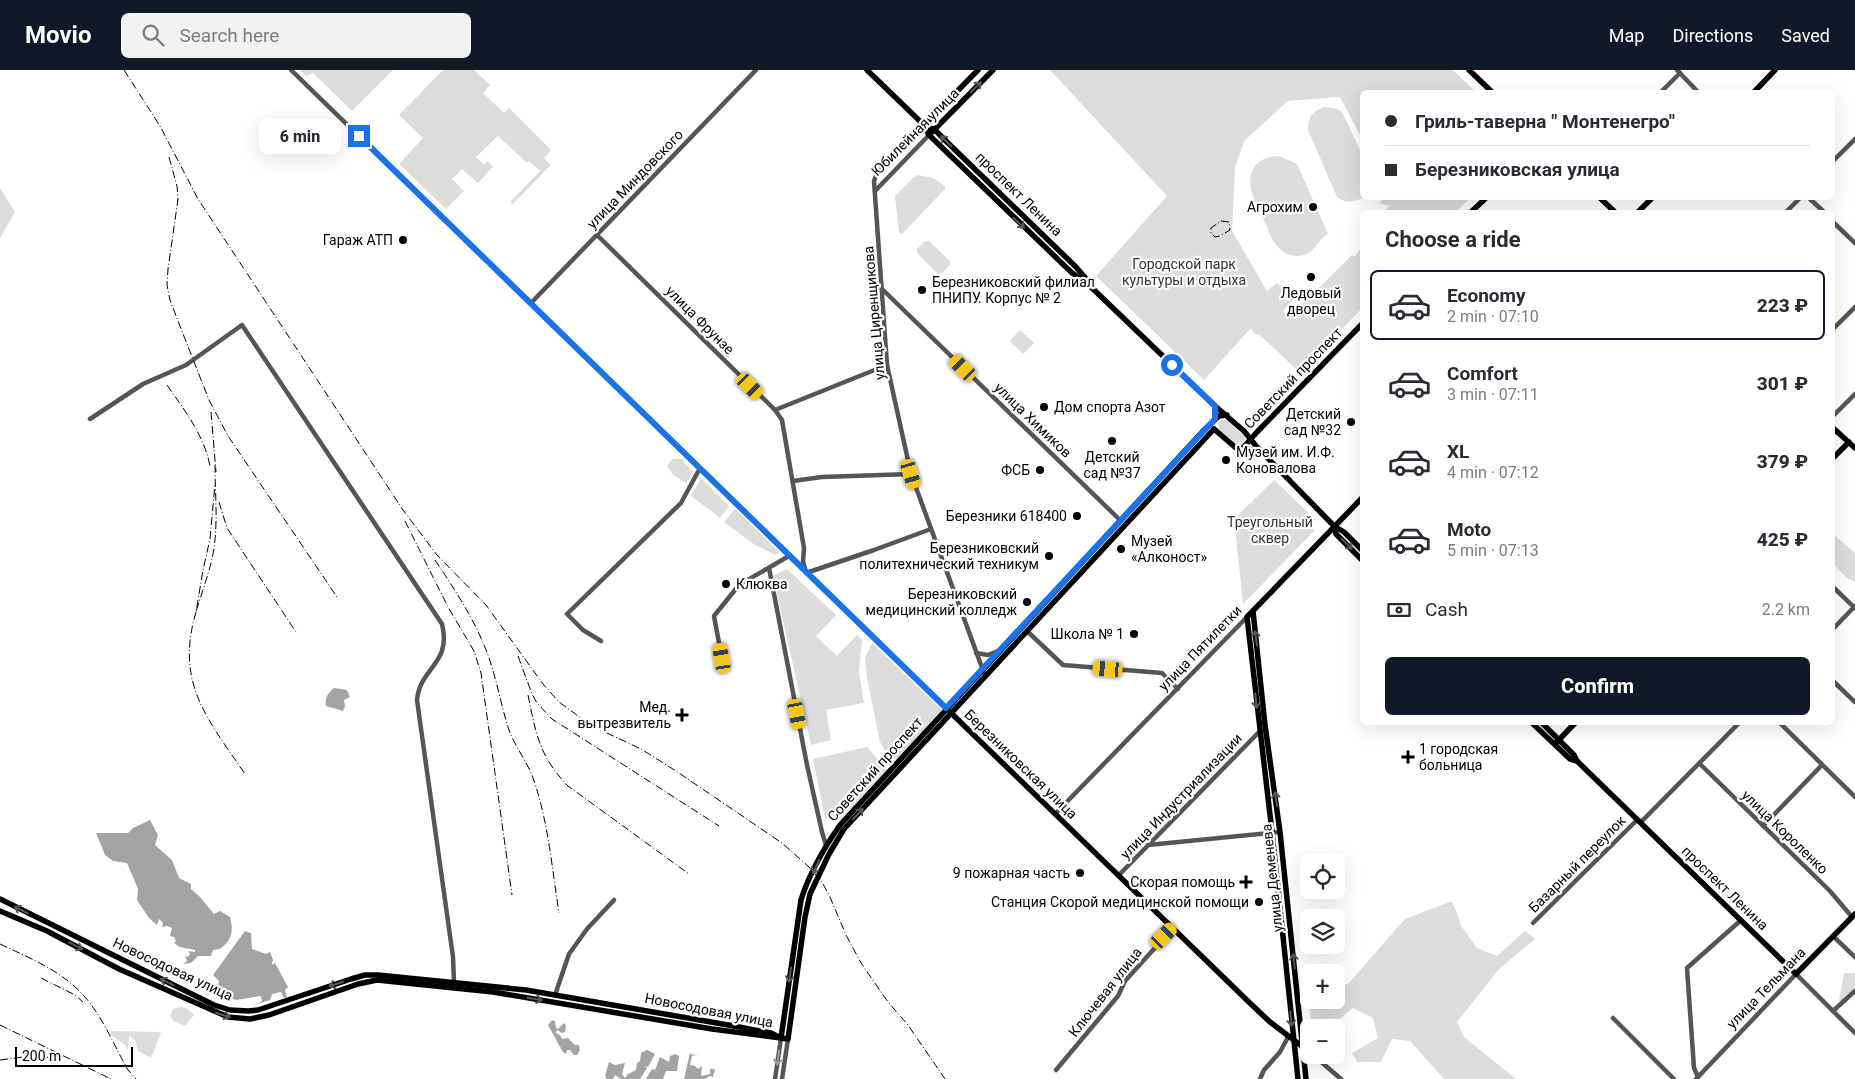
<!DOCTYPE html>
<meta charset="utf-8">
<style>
:root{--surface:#fff;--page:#f2f2f3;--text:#2b2b33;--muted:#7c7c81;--line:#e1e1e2;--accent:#111827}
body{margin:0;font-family:Roboto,sans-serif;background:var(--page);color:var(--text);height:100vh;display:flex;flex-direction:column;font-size:19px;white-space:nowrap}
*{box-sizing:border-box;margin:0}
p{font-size:16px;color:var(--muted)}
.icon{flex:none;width:28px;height:28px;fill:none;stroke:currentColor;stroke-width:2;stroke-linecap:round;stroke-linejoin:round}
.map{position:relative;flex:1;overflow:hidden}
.side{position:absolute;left:1360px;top:140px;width:475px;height:515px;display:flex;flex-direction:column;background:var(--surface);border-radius:8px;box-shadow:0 5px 20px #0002}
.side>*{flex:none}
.guide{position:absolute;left:1360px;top:20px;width:475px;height:110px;border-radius:8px;box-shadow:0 5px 20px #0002;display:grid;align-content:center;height:110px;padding:0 25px;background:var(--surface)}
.tools{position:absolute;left:1300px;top:784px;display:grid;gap:10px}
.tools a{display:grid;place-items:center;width:45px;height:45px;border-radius:8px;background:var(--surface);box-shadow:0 5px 20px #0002;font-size:25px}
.scale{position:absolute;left:15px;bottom:12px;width:118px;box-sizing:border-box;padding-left:5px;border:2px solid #000;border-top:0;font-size:14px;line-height:18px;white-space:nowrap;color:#000;-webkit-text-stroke:4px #fff;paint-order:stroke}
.end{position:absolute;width:22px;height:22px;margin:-11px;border:6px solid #1a73e8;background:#fff;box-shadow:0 0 0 2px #fff}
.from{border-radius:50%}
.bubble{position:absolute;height:35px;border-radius:8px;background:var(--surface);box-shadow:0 5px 20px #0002;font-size:16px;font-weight:800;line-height:35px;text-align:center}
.car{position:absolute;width:15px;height:30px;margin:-15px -8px;border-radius:6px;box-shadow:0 0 4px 1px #0007;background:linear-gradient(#f5c518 24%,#345 0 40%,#f5c518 0 76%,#345 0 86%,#f5c518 0)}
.guide b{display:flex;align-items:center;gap:18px;height:48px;font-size:19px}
.guide b+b{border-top:1px solid var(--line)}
.guide i{width:12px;height:12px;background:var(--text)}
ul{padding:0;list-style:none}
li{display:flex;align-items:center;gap:15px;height:70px;margin:0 10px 8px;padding:0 15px;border:2px solid transparent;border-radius:8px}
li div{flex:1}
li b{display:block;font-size:19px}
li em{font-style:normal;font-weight:800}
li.active{border-color:var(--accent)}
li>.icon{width:45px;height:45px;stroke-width:1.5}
h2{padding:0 25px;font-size:22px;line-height:60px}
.pay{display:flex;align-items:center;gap:12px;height:55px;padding:0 25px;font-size:19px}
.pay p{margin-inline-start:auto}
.primary-button{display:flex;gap:10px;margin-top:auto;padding:10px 25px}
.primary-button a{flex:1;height:58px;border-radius:8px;background:var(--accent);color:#fff;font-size:20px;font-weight:800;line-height:58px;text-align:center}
header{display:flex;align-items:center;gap:30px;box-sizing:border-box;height:70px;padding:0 25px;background:var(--accent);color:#fff}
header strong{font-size:24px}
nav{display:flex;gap:28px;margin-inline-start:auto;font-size:18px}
.search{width:350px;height:45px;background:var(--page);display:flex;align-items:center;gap:12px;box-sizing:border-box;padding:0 18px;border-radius:8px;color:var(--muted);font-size:19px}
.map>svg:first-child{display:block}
</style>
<header>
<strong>Movio</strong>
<div class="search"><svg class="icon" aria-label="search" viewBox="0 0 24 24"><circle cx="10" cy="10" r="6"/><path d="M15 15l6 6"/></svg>Search here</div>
<nav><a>Map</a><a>Directions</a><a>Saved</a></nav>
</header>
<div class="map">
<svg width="1855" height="1009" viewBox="0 0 1855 1009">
<rect width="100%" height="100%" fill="#fff"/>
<!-- green -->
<g fill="#dcdcdc">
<path d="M300,0H393L352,41L313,3L306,6Z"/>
<path d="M443,0H474L490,15L483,23L504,43L509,38L551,80L544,88L551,95L513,134L510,132L540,101L529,91L527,93L498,66L476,87L484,95L488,91L493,97L478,113L462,99L452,109L464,121L446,139L399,94L423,68L399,45Z"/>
<path d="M1050,0H1453L1476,22H1362V69L1340,27L1288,31L1244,71L1235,98L1232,161L1267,221L1277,213L1293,230L1283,241L1286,246L1293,244L1351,186H1355L1362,177V238L1300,303L1260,265L1255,264L1251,258L1204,310L1096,206L1167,126Z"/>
<path d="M1325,37L1337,39L1342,42L1362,84L1363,128C1353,132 1346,134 1337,127L1308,60C1307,48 1313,40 1325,37Z"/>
<path d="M1279,86L1297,94L1328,164C1316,170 1316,185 1298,186C1291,186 1283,183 1278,177C1271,170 1268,159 1264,150C1256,133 1241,110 1258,93C1264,88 1271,86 1279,86Z"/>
<path d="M918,105L933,108L945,116V119L902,164L899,163L895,126L914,107Z"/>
<path d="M0,118L15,142L0,168Z"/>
<path d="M1384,128H1470L1456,142H1384L1389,136L1379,133Z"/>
<path d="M925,171H929L950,191V195L942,203L938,204L917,183V179Z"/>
<path d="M1020,260L1034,273L1023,284L1010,271Z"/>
<path d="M1222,350H1228L1245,367L1243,375L1237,377L1219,361L1218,353Z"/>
<path d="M672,389H682L693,402L686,413L673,405L667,396Z"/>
<path d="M701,408L729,436L720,448L691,426Z"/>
<path d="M1274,410L1316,450L1312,453L1313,459L1315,460L1243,534L1234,449Z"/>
<path d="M735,439L779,482L776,485L755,475L724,452Z"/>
<path d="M1832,463L1855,483V512L1847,508L1833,494Z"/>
<path d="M787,499L836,545L816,566L837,586L857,565L862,570L859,601L864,633L826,640L831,670L811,675L773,506Z"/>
<path d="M872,573L942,640L897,689H890L880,672L867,608L865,588Z"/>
<path d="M867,677L887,700L840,750L825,748L813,689Z"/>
<path d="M1452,831L1462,857L1477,878L1497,886L1525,861L1535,869L1499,899L1457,952L1464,967L1516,1009H1444L1410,971L1392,969L1381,992H1357L1352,983L1378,968L1373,948L1353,938L1330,957H1311L1310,937L1316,930H1336V917L1348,914L1405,849Z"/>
<path d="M1844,903H1855V921L1842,934L1839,931Z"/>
<path d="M181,937L186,938L194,945L185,956L173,951L170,946L173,939Z"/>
<path d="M111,961L160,962L161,963L151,988L138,981L135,970L129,966L128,980L125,975L111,965Z"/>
</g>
<!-- water -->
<g fill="#a3a3a3">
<path d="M334,618L347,620L350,627L344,630L345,636L343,641L326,636C325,627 328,623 334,618Z"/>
<path d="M150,750L158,765L155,775L172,790L179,808L191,814V819L200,827L214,844L220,841L230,847C234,861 232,870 220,879L213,880L211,886H198L191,893L183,894L187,891L185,886L188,887L190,884L188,881L195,882V880L180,877L174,873L176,871L174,867L170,866L172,858L167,856L162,857L163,853L159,849L157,855L149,848L137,830L138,819L127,793L113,791L105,785L96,763H128L133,758Z"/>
<path d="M245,861L251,863L252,879L266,884L270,882L273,890L272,893L273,895L275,893L288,917L285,920L287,927L284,928L281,922L272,924L270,930L257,934L262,931L261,926L236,930L220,924L221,921L218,915L219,911L213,905Z"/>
<path d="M552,950L555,951L556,958L558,959L564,953L566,956L565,962L562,963L557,960L556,963L560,965L562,969L568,968L575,975H579L580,980L577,985H574L570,980H567L566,984L563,982L548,955Z"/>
<path d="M647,980L655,984L648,997L644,996L647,998L640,1009H621L615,1005L613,1009H607L605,1006L609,992L615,995L625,993L622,1004L625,1008L628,1004L636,1000L637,993L640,991L641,983Z"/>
<path d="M690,983L693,985L700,984L692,986L690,995L695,996L698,999L702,996L701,1006L710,1004V999H715L713,1007L710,1006L705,1009H684Z"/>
<path d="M675,984L679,986L677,1001H666L663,1009H646L652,999L655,1000L660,987L669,992L670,986Z"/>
</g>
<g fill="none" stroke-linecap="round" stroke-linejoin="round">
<!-- minor -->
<g stroke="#555" stroke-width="4.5">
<path d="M291,0L947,639"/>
<path d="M1677,0L1698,22"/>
<path d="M1661,22L1680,3"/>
<path d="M924,55L877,103L874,111L887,295L911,404L984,603"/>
<path d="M1832,92L1855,69"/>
<path d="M875,121L929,65"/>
<path d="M1809,128L1824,142"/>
<path d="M1786,142L1800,128"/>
<path d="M1832,151L1855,173"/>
<path d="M597,165L775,340L782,350L804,478L803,491L806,503L874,480L931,459"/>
<path d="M882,219L1121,451"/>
<path d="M531,233L756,0"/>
<path d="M1832,260L1855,237"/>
<path d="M775,340L887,295"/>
<path d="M1832,347L1855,324"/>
<path d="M90,349L143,314L186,295L242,255L442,554C452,594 420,597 417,630L453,887L454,912"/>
<path d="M793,411L822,407L911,404"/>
<path d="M769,498L807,695L822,762L826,775"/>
<path d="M1832,516L1855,538"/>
<path d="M1832,560L1855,536"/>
<path d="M1027,561L1063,595L1162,603L1178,619"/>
<path d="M601,571L583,560L567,544L681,433L700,398"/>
<path d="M976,583L988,585L998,581"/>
<path d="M722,589L714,546L739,515L789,486"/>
<path d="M1832,610L1855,632"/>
<path d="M1779,652L1855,727"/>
<path d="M1700,694L1830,821L1852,847"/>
<path d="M1055,744L1247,547"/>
<path d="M1640,753L1740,652"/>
<path d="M1763,756L1822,695"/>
<path d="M1148,775L1280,762"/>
<path d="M1118,806L1259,662"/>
<path d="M1533,853L1637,750"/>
<path d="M1833,866L1855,887"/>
<path d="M555,925L569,884L587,859L614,830"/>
<path d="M1833,941L1855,921"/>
<path d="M1613,948L1674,1009"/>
<path d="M1313,985L1341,1009"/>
<path d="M1056,1000L1118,926L1125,911L1172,859"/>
<path d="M1698,1007L1694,998L1687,898L1740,851"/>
<path d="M775,1009L781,968"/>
<path d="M782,1009L788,969"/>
<path d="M1260,1009L1264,1000L1280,982L1288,967"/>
<path d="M1696,1009L1796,904L1855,963"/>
</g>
<!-- major -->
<g stroke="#000" stroke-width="5.5">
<path d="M867,0L924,55L935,60L951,76L1076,197L1088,211L1091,217"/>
<path d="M1469,0L1492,22"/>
<path d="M1754,22L1775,0"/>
<path d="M924,55L929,65L1071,202L1091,217L1215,336L1244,361L1256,376L1334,456L1344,462L1362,480"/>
<path d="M924,55L978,0"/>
<path d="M932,62L993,0"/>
<path d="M1600,128L1615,142"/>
<path d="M1471,142L1486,128"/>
<path d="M1638,142L1652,128"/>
<path d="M1832,357L1855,378"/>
<path d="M1214,359L1236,378L1253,380L1260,382"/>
<path d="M1242,379L1257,362L1362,254"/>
<path d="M1832,389L1849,372"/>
<path d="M1334,456L1336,464L1362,490"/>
<path d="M1253,541L1265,655L1280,762L1306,1009"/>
<path d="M950,642L1253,936L1270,952L1303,977"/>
<path d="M1531,652L1570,689L1577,691"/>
<path d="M1541,652L1574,685L1577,691L1796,904L1855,844"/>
<path d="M1556,673L1576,652"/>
<path d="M0,829L214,935L230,940L248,941L258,940L351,909L365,905H378L526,920L734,956L771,963L779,967"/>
<path d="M0,841L47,861L119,899L228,947L250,949L269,945L358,914L377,910L493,922L712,959L788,969L805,847L810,824L829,784L844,759L1214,359"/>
<path d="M781,968L801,830C809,804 824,778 840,755L1203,361L1219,346L1227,345"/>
<path d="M1298,1009L1272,762L1247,547L1362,428"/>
</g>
<!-- rail -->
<g stroke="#000" stroke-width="1" stroke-dasharray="8 2.5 1 2.5" stroke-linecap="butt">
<path d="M124,0L160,56L198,129L403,440L437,485L486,535L543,614L559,632L592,656L641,679L676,701L782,773L809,797L822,812L830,827L846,865L861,893L888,932L908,955L945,1009"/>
<path d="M169,87L177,116L178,129L168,199L167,215L170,230L178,251L209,330L228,366L337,527"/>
<path d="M1221,151L1229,152L1230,160L1220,166L1215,167L1211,163V158Z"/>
<path d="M167,315C185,341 204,365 210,396"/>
<path d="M211,342L216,402"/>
<path d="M215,395C215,422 218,451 214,478C211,499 202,521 196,542L203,500L210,469L215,414"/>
<path d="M219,432L227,458L296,562"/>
<path d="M405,451L448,537L474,581L481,603L512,825"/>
<path d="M435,490C457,523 479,556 491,594C498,616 502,639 509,660C515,677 527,691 533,708C548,750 552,798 559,843"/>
<path d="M196,542C175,613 207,648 245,704"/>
<path d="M518,586L532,624L537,633L552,649L719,756"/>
<path d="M528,625C536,664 539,686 568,716L689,804"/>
<path d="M0,874C25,886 53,897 74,916C99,937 112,972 128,1000L136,1009"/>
<path d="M41,908L75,925L83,932"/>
<path d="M0,955L111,1009"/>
<path d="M0,990L31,986L59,988"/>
</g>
</g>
<!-- one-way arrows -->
<defs><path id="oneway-shaft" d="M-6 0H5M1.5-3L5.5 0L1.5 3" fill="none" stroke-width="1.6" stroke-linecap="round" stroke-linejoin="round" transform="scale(1.25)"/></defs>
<g stroke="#595959">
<use href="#oneway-shaft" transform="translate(976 17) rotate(-45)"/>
<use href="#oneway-shaft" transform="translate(946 71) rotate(-136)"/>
<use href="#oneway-shaft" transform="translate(1019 153) rotate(44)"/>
<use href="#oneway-shaft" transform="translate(1347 474) rotate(45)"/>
<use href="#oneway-shaft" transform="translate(1256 568) rotate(-97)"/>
<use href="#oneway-shaft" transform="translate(1256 631) rotate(84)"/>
<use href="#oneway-shaft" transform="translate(1276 729) rotate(-98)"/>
<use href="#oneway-shaft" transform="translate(858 744) rotate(-47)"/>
<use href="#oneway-shaft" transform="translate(816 797) rotate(115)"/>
<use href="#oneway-shaft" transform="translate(21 840) rotate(-153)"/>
<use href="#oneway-shaft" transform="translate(76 876) rotate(28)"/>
<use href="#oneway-shaft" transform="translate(1294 891) rotate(-96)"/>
<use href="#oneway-shaft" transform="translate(790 905) rotate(98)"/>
<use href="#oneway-shaft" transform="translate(167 912) rotate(-153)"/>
<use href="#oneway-shaft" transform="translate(336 914) rotate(162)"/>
<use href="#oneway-shaft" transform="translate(535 929) rotate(9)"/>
<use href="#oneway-shaft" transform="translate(223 945) rotate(18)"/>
<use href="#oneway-shaft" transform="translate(1291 949) rotate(84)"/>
</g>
<use stroke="#999" href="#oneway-shaft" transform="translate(778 988) rotate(98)"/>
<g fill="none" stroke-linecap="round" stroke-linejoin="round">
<!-- route -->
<path stroke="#1a73e8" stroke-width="6" d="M359,66L946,638L1215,349V336L1172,295"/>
</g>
<!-- markers -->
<g fill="#000" stroke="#fff" stroke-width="2">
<circle cx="1313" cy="137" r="5"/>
<circle cx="403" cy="170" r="5"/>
<circle cx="1311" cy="207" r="5"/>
<circle cx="922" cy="220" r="5"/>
<circle cx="1044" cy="337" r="5"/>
<circle cx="1351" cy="352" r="5"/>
<circle cx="1112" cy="371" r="5"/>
<circle cx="1226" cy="390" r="5"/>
<circle cx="1040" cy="400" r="5"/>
<circle cx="1077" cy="446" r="5"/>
<circle cx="1121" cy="479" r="5"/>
<circle cx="1049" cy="486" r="5"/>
<circle cx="726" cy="514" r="5"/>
<circle cx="1027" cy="532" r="5"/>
<circle cx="1134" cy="564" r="5"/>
<path d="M679.5 637.5h5v5h5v5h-5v5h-5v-5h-5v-5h5z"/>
<path d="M1405.5 679.5h5v5h5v5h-5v5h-5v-5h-5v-5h5z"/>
<circle cx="1080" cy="803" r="5"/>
<path d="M1243.5 804.5h5v5h5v5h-5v5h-5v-5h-5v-5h5z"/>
<circle cx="1259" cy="832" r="5"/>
</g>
<g text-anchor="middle" stroke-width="4.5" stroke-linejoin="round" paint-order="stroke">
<!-- street labels -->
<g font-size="14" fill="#000" stroke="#fff">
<text transform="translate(915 62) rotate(-45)" y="5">Юбилейная улица</text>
<text transform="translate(635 109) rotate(-46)" y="5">улица Миндовского</text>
<text transform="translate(1019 124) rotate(44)" y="5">проспект Ленина</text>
<text transform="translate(874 243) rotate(-95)" y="5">улица Циренщикова</text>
<text transform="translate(700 250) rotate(45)" y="5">улица Фрунзе</text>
<text transform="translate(1293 308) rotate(-46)" y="5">Советский проспект</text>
<text transform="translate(1033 350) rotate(44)" y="5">улица Химиков</text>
<text transform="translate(1200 578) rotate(-46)" y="5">улица Пятилетки</text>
<text transform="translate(1021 694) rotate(44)" y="5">Березниковская улица</text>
<text transform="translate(875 699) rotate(-48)" y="5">Советский проспект</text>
<text transform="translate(1181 726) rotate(-46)" y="5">улица Индустриализации</text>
<text transform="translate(1785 762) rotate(44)" y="5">улица Короленко</text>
<text transform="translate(1577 794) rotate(-45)" y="5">Базарный переулок</text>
<text transform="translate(1272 808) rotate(-96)" y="5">улица Деменева</text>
<text transform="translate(1725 818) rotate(44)" y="5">проспект Ленина</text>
<text transform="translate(173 899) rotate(25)" y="5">Новосодовая улица</text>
<text transform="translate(1766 918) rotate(-46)" y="5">улица Тельмана</text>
<text transform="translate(1105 922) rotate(-52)" y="5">Ключевая улица</text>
<text transform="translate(709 940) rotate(11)" y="5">Новосодовая улица</text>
</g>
<!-- poi labels -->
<g font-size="14" fill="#000" stroke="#fff" text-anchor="end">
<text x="1303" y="142">Агрохим</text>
<text x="393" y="175">Гараж АТП</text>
<text x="932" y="217" text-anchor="start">Березниковский филиал<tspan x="932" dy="16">ПНИПУ. Корпус № 2</tspan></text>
<text x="1311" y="228" text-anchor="middle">Ледовый<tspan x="1311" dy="16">дворец</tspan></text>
<text x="1054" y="342" text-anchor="start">Дом спорта Азот</text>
<text x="1341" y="349">Детский<tspan x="1341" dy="16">сад №32</tspan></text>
<text x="1236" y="387" text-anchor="start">Музей им. И.Ф.<tspan x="1236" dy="16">Коновалова</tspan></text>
<text x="1112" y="392" text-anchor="middle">Детский<tspan x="1112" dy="16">сад №37</tspan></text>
<text x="1030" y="405">ФСБ</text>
<text x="1067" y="451">Березники 618400</text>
<text x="1131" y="476" text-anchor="start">Музей<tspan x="1131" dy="16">«Алконост»</tspan></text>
<text x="1039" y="483">Березниковский<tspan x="1039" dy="16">политехнический техникум</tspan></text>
<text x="736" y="519" text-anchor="start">Клюква</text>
<text x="1017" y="529">Березниковский<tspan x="1017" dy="16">медицинский колледж</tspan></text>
<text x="1124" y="569">Школа № 1</text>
<text x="671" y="642">Мед.<tspan x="671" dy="16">вытрезвитель</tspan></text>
<text x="1419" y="684" text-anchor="start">1 городская<tspan x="1419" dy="16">больница</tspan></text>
<text x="1070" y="808">9 пожарная часть</text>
<text x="1235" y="817">Скорая помощь</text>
<text x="1249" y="837">Станция Скорой медицинской помощи</text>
</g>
<!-- park labels -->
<g font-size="14" fill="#333" stroke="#fff">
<text x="1184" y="199">Городской парк<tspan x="1184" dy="16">культуры и отдыха</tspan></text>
<text x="1270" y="457">Треугольный<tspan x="1270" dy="16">сквер</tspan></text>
</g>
</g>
</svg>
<div class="tools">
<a><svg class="icon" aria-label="locate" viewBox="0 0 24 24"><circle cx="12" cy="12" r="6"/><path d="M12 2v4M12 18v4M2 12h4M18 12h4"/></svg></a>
<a><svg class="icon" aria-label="layers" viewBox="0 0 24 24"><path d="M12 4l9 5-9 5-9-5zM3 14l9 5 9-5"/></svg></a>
<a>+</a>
<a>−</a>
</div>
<div class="scale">200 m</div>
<i class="end from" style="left:1172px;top:295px"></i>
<i class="end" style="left:359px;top:66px"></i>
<div class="bubble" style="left:259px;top:49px;width:82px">6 min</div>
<i class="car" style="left:963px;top:298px;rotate:314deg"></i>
<i class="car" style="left:750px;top:316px;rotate:135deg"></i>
<i class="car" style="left:911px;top:404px;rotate:163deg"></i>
<i class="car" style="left:722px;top:588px;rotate:350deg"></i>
<i class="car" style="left:1108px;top:599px;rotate:275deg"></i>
<i class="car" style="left:797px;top:644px;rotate:169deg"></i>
<i class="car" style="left:1164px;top:866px;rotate:45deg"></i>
<div class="guide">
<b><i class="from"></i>Гриль-таверна &quot; Монтенегро&quot;</b>
<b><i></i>Березниковская улица</b>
</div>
<section class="side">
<h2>Choose a ride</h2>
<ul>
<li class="active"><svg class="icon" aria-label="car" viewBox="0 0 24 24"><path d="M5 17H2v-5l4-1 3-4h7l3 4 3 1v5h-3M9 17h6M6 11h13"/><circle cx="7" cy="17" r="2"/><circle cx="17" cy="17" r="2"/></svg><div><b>Economy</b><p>2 min · 07:10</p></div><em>223 ₽</em></li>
<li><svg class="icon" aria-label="car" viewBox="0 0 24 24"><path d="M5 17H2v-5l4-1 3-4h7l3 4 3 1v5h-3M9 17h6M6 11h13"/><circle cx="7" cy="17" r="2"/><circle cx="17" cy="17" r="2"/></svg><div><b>Comfort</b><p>3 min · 07:11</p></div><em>301 ₽</em></li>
<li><svg class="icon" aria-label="car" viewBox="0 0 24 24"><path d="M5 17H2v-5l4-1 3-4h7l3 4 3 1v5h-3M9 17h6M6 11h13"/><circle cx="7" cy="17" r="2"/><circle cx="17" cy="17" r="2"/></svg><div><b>XL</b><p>4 min · 07:12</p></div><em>379 ₽</em></li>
<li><svg class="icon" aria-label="car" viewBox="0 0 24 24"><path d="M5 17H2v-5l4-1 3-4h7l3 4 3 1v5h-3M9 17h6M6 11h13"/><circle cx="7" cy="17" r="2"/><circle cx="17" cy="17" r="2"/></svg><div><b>Moto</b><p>5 min · 07:13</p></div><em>425 ₽</em></li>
</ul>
<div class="pay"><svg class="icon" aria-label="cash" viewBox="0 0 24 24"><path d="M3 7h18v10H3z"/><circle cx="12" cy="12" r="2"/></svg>Cash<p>2.2 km</p></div>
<div class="primary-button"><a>Confirm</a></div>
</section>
</div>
